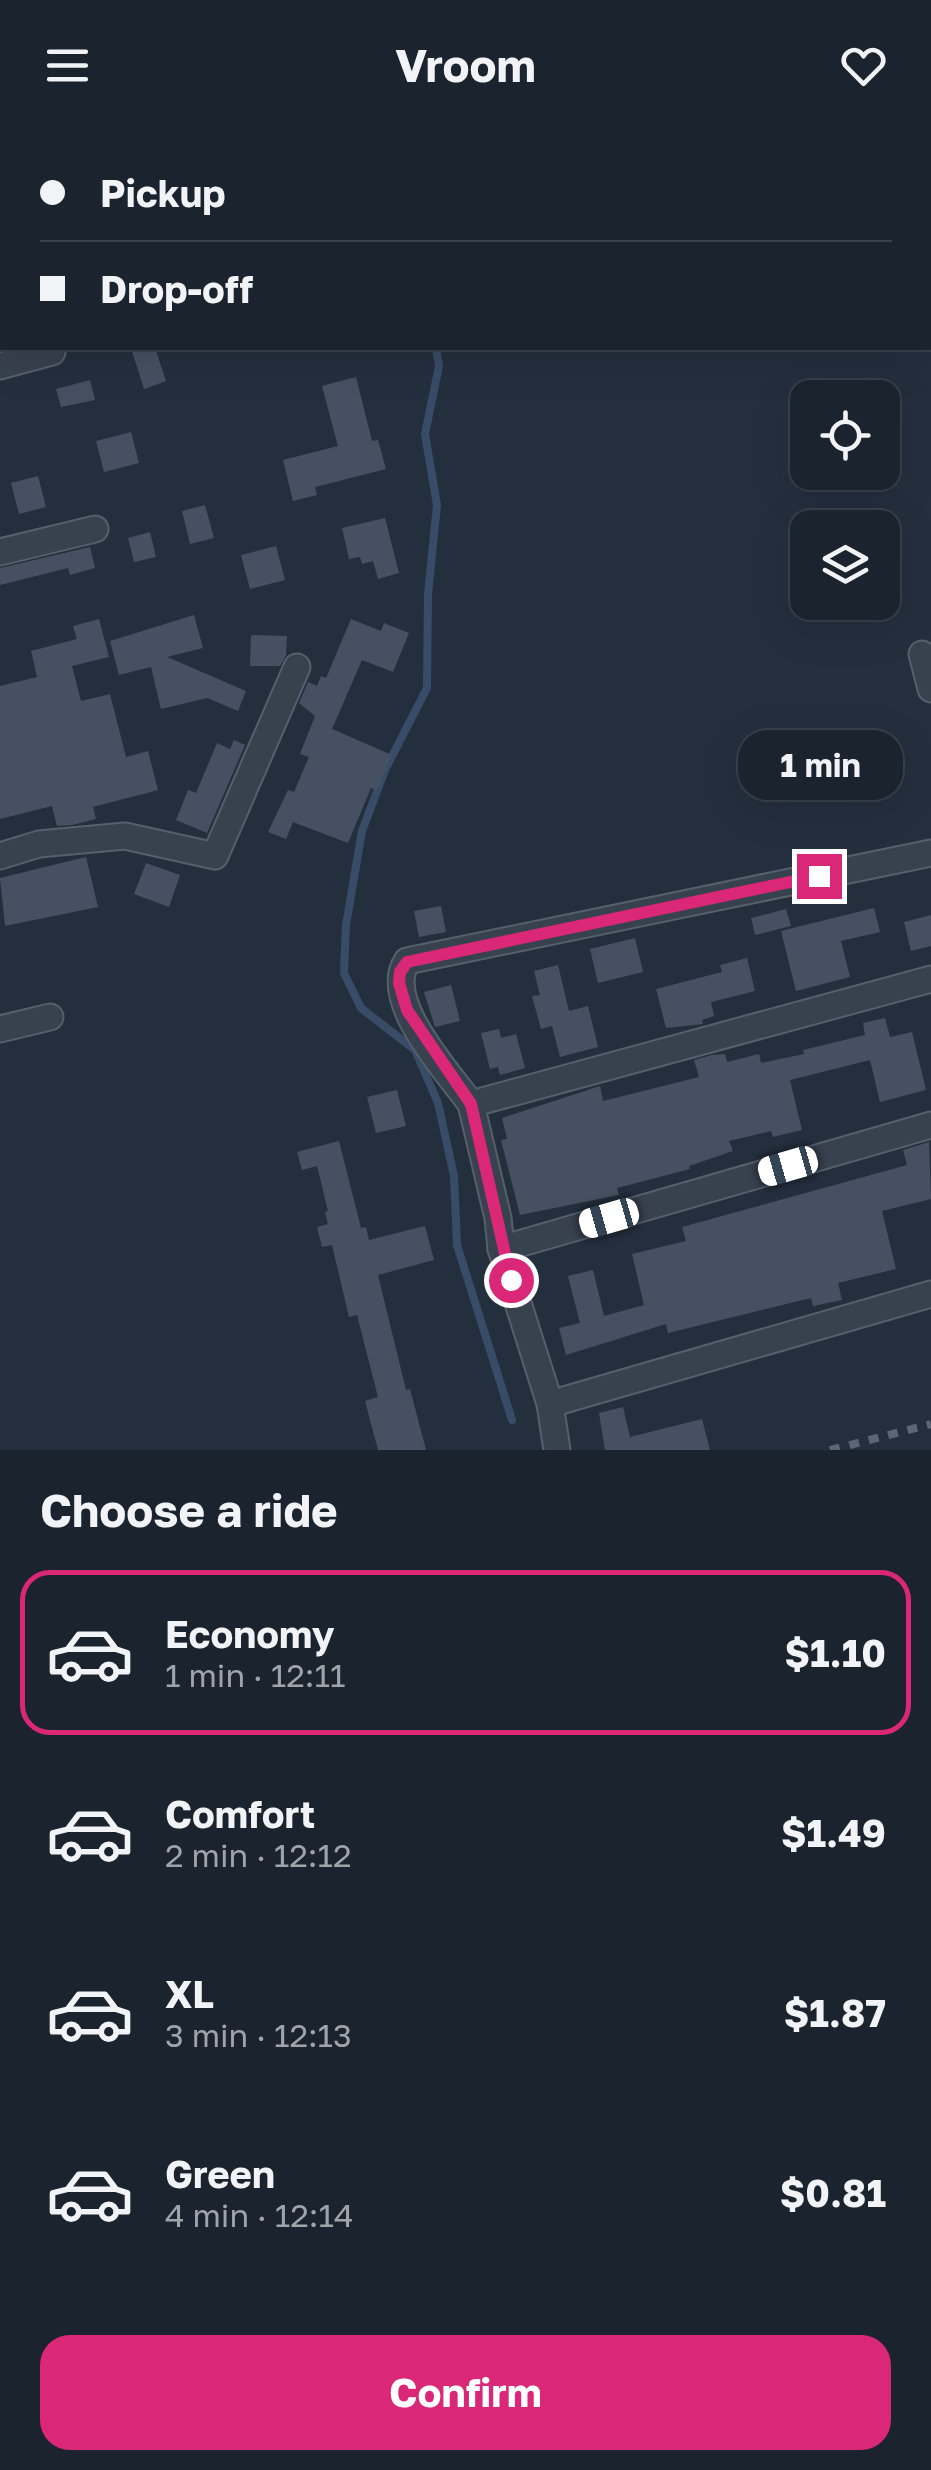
<!DOCTYPE html>
<meta charset="utf-8">
<style>
:root{--surface:#1b232e;--page:#242b36;--text:#f1f3f6;--muted:#a0a4aa;--line:#39404a;--accent:#db2777}
body{margin:0;font-family:"Golos Text",sans-serif;background:var(--page);color:var(--text);height:100vh;display:flex;flex-direction:column;font-size:38px;white-space:nowrap}
*{box-sizing:border-box;margin:0}
p{font-size:32px;color:var(--muted)}
.icon{flex:none;width:55px;height:55px;fill:none;stroke:currentColor;stroke-width:2;stroke-linecap:round;stroke-linejoin:round}
.map{position:relative;height:1320px;overflow:hidden}
.panel{display:flex;flex-direction:column;background:var(--surface);flex:1}
.panel>*{flex:none}
.hud{position:absolute;left:0px;top:0px;width:932px;height:220px;box-shadow:0 10px 40px #0002,0 0 0 2px var(--line);display:grid;align-content:center;height:220px;padding:0 40px;background:var(--surface)}
.fabs{position:absolute;left:790px;top:250px;display:grid;gap:20px}
.fabs a{display:grid;place-items:center;width:110px;height:110px;border-radius:20px;background:var(--surface);box-shadow:0 10px 40px #0002,0 0 0 2px var(--line);font-size:50px}
.end{position:absolute;width:45px;height:45px;margin:-22px;border:12px solid #db2777;background:#fff;box-shadow:0 0 0 5px #fff}
.from{border-radius:50%}
.bubble{position:absolute;height:70px;border-radius:30px;background:var(--surface);box-shadow:0 10px 40px #0002,0 0 0 2px var(--line);font-size:32px;font-weight:700;line-height:70px;text-align:center}
.car{position:absolute;width:30px;height:60px;margin:-30px -15px;border-radius:12px;box-shadow:0 0 8px 2px #0007;background:linear-gradient(#fff 24%,#345 0 40%,#fff 0 76%,#345 0 86%,#fff 0)}
.hud b{display:flex;align-items:center;gap:35px;height:95px;font-size:38px}
.hud b+b{border-top:2px solid var(--line)}
.hud i{width:25px;height:25px;background:var(--text)}
ul{padding:0;list-style:none}
li{display:flex;align-items:center;gap:30px;height:165px;margin:0 20px 15px;padding:0 20px;border:5px solid transparent;border-radius:30px}
li div{flex:1}
li b{display:block;font-size:38px}
li em{font-style:normal;font-weight:700}
li.selected{border-color:var(--accent)}
li>.icon{width:90px;height:90px;stroke-width:1.5}
h2{padding:0 40px;font-size:45px;line-height:120px}
.primary-button{display:flex;gap:20px;margin-top:auto;padding:20px 40px}
.primary-button a{flex:1;height:115px;border-radius:30px;background:var(--accent);color:#fff;font-size:40px;font-weight:700;line-height:115px;text-align:center}
header{display:flex;justify-content:space-between;align-items:center;height:130px;padding:0 40px;background:var(--surface);font-size:45px;font-weight:700}
.map>svg:first-child{display:block}
</style>
<header><svg class="icon" aria-label="menu" viewBox="0 0 24 24"><path d="M4 6h16M4 12h16M4 18h16"/></svg>Vroom<svg class="icon" aria-label="heart" viewBox="0 0 24 24"><path d="M12 20l-8-8c-3-5 5-10 8-4 3-6 11-1 8 4z"/></svg></header>
<div class="map">
<svg width="931" height="1320" viewBox="0 0 931 1320">
<rect width="100%" height="100%" fill="#242f3e"/>
<g fill="none" stroke-linecap="round" stroke-linejoin="round">
<!-- stream -->
<g stroke="#394c67" stroke-width="8">
<path d="M445,0L446,2"/>
<path d="M436,218L439,236L425,304L437,375L428,464L427,558L385,640L362,701L346,795L344,843L361,878L415,920L438,973L454,1046L457,1115L512,1290"/>
</g>
</g>
<!-- building -->
<g fill="#455162">
<path d="M131,218H155L166,251L144,259Z"/>
<path d="M356,247L372,311L378,310L386,339L315,357L317,365L293,371L283,330L338,316L322,256Z"/>
<path d="M90,250L95,270L61,277L56,259Z"/>
<path d="M131,302L139,333L104,342L96,311Z"/>
<path d="M38,346L46,377L19,384L11,353Z"/>
<path d="M205,375L214,408L190,414L182,381Z"/>
<path d="M385,388L399,443L378,449L373,431L362,434L360,427L349,429L342,398Z"/>
<path d="M150,402L156,427L134,432L128,408Z"/>
<path d="M276,416L285,450L250,459L241,425Z"/>
<path d="M90,417L95,438L70,445L68,438L0,455V438Z"/>
<path d="M194,485L203,518L167,527L246,561L238,581L207,568L161,579L151,537L119,545L110,511Z"/>
<path d="M99,489L109,527L72,536L81,571L110,564L126,627L148,621L158,660L93,677L96,689L72,695L57,696L52,676L0,689V556L37,547L31,521L77,509L73,496Z"/>
<path d="M351,489L381,501L384,493L409,503L393,542L362,530L332,599L392,625L377,660L371,658L348,713L293,692L286,709L268,702L288,660L294,662L309,627L300,624L315,586L299,573L308,552L317,556L321,546L326,548Z"/>
<path d="M251,505L287,506L286,525L280,536H250Z"/>
<path d="M234,610L245,615L207,703L176,690L188,660L196,663L217,613L230,619Z"/>
<path d="M86,727L98,777L5,796L0,748Z"/>
<path d="M146,733L180,745L169,777L134,764Z"/>
<path d="M441,776L446,802L419,807L414,781Z"/>
<path d="M874,778L880,802L841,811L850,847L796,861L781,801Z"/>
<path d="M786,779L791,796L755,805L751,788Z"/>
<path d="M931,785V816L911,821L904,792Z"/>
<path d="M635,808L643,842L598,853L590,819Z"/>
<path d="M747,828L755,861L711,872L714,886L702,890L703,894L666,898L656,859L722,842L720,835Z"/>
<path d="M558,835L569,881L588,876L598,917L560,927L552,896L541,899L532,866L540,865L534,841Z"/>
<path d="M451,855L460,891L435,897L424,862Z"/>
<path d="M885,888L890,907L912,902L926,960L880,972L870,930L790,950L802,1000L773,1007L771,1001L729,1011L733,1021L689,1036L690,1039L617,1058L619,1065L520,1085L501,1010L507,1009L502,988L600,956L603,971L699,947L694,930L712,925L725,924L727,932L759,924L761,933L804,924L803,920L865,905L863,893Z"/>
<path d="M499,899L501,908L516,904L525,938L500,945L498,937L490,939L481,903Z"/>
<path d="M397,960L406,996L376,1003L367,967Z"/>
<path d="M339,1011L361,1098L366,1097L369,1110L425,1096L434,1130L378,1145L406,1260L410,1259L426,1320H378L365,1271L378,1267L357,1185L349,1187L332,1115L322,1117L317,1097L328,1094L325,1082L328,1081L317,1036L302,1040L297,1022Z"/>
<path d="M929,1012L931,1069L882,1081L896,1139L838,1153L842,1170L813,1176L811,1168L668,1203L666,1194L566,1225L559,1198L580,1193L568,1146L593,1140L604,1186L644,1175L632,1124L686,1111L682,1097L907,1035L903,1020Z"/>
<path d="M623,1277L630,1307L702,1289L710,1320H605L599,1283Z"/>
</g>
<g fill="none" stroke-linecap="round" stroke-linejoin="round">
<defs>
<g id="street">
<path d="M0,69L2,68"/>
<path d="M0,236L52,222"/>
<path d="M0,422L95,399"/>
<path d="M922,524L931,559"/>
<path d="M0,726L39,714L125,706L215,726L297,537"/>
<path d="M0,899L50,887"/>
<path d="M471,974C448,942 381,871 407,831L931,723"/>
<path d="M501,1119L931,995"/>
<path d="M550,1274L931,1164"/>
<path d="M557,1320L550,1274L501,1119L498,1088L471,974L931,849"/>
</g>
</defs>
<!-- street casing -->
<use href="#street" stroke="#565f6c" stroke-width="29"/>
<!-- street -->
<use href="#street" stroke="#38414e" stroke-width="25"/>
<!-- rail -->
<path stroke="#5a6575" stroke-width="8" stroke-dasharray="10 10" stroke-linecap="butt" d="M830,1320L931,1294"/>
</g>
<g fill="none" stroke-linecap="round" stroke-linejoin="round">
<!-- route -->
<path stroke="#db2777" stroke-width="12" d="M511,1150L471,974L407,880L399,853L400,842L407,832L819,746"/>
</g>
</svg>
<div class="fabs">
<a><svg class="icon" aria-label="locate" viewBox="0 0 24 24"><circle cx="12" cy="12" r="6"/><path d="M12 2v4M12 18v4M2 12h4M18 12h4"/></svg></a>
<a><svg class="icon" aria-label="layers" viewBox="0 0 24 24"><path d="M12 4l9 5-9 5-9-5zM3 14l9 5 9-5"/></svg></a>
</div>
<i class="end from" style="left:511px;top:1150px"></i>
<i class="end" style="left:819px;top:746px"></i>
<div class="bubble" style="left:738px;top:600px;width:165px">1 min</div>
<i class="car" style="left:788px;top:1036px;rotate:254deg"></i>
<i class="car" style="left:609px;top:1088px;rotate:254deg"></i>
<div class="hud">
<b><i class="from"></i>Pickup</b>
<b><i></i>Drop-off</b>
</div>
</div>
<section class="panel">
<h2>Choose a ride</h2>
<ul>
<li class="selected"><svg class="icon" aria-label="car" viewBox="0 0 24 24"><path d="M5 17H2v-5l4-1 3-4h7l3 4 3 1v5h-3M9 17h6M6 11h13"/><circle cx="7" cy="17" r="2"/><circle cx="17" cy="17" r="2"/></svg><div><b>Economy</b><p>1 min · 12:11</p></div><em>$1.10</em></li>
<li><svg class="icon" aria-label="car" viewBox="0 0 24 24"><path d="M5 17H2v-5l4-1 3-4h7l3 4 3 1v5h-3M9 17h6M6 11h13"/><circle cx="7" cy="17" r="2"/><circle cx="17" cy="17" r="2"/></svg><div><b>Comfort</b><p>2 min · 12:12</p></div><em>$1.49</em></li>
<li><svg class="icon" aria-label="car" viewBox="0 0 24 24"><path d="M5 17H2v-5l4-1 3-4h7l3 4 3 1v5h-3M9 17h6M6 11h13"/><circle cx="7" cy="17" r="2"/><circle cx="17" cy="17" r="2"/></svg><div><b>XL</b><p>3 min · 12:13</p></div><em>$1.87</em></li>
<li><svg class="icon" aria-label="car" viewBox="0 0 24 24"><path d="M5 17H2v-5l4-1 3-4h7l3 4 3 1v5h-3M9 17h6M6 11h13"/><circle cx="7" cy="17" r="2"/><circle cx="17" cy="17" r="2"/></svg><div><b>Green</b><p>4 min · 12:14</p></div><em>$0.81</em></li>
</ul>
<div class="primary-button"><a>Confirm</a></div>
</section>
